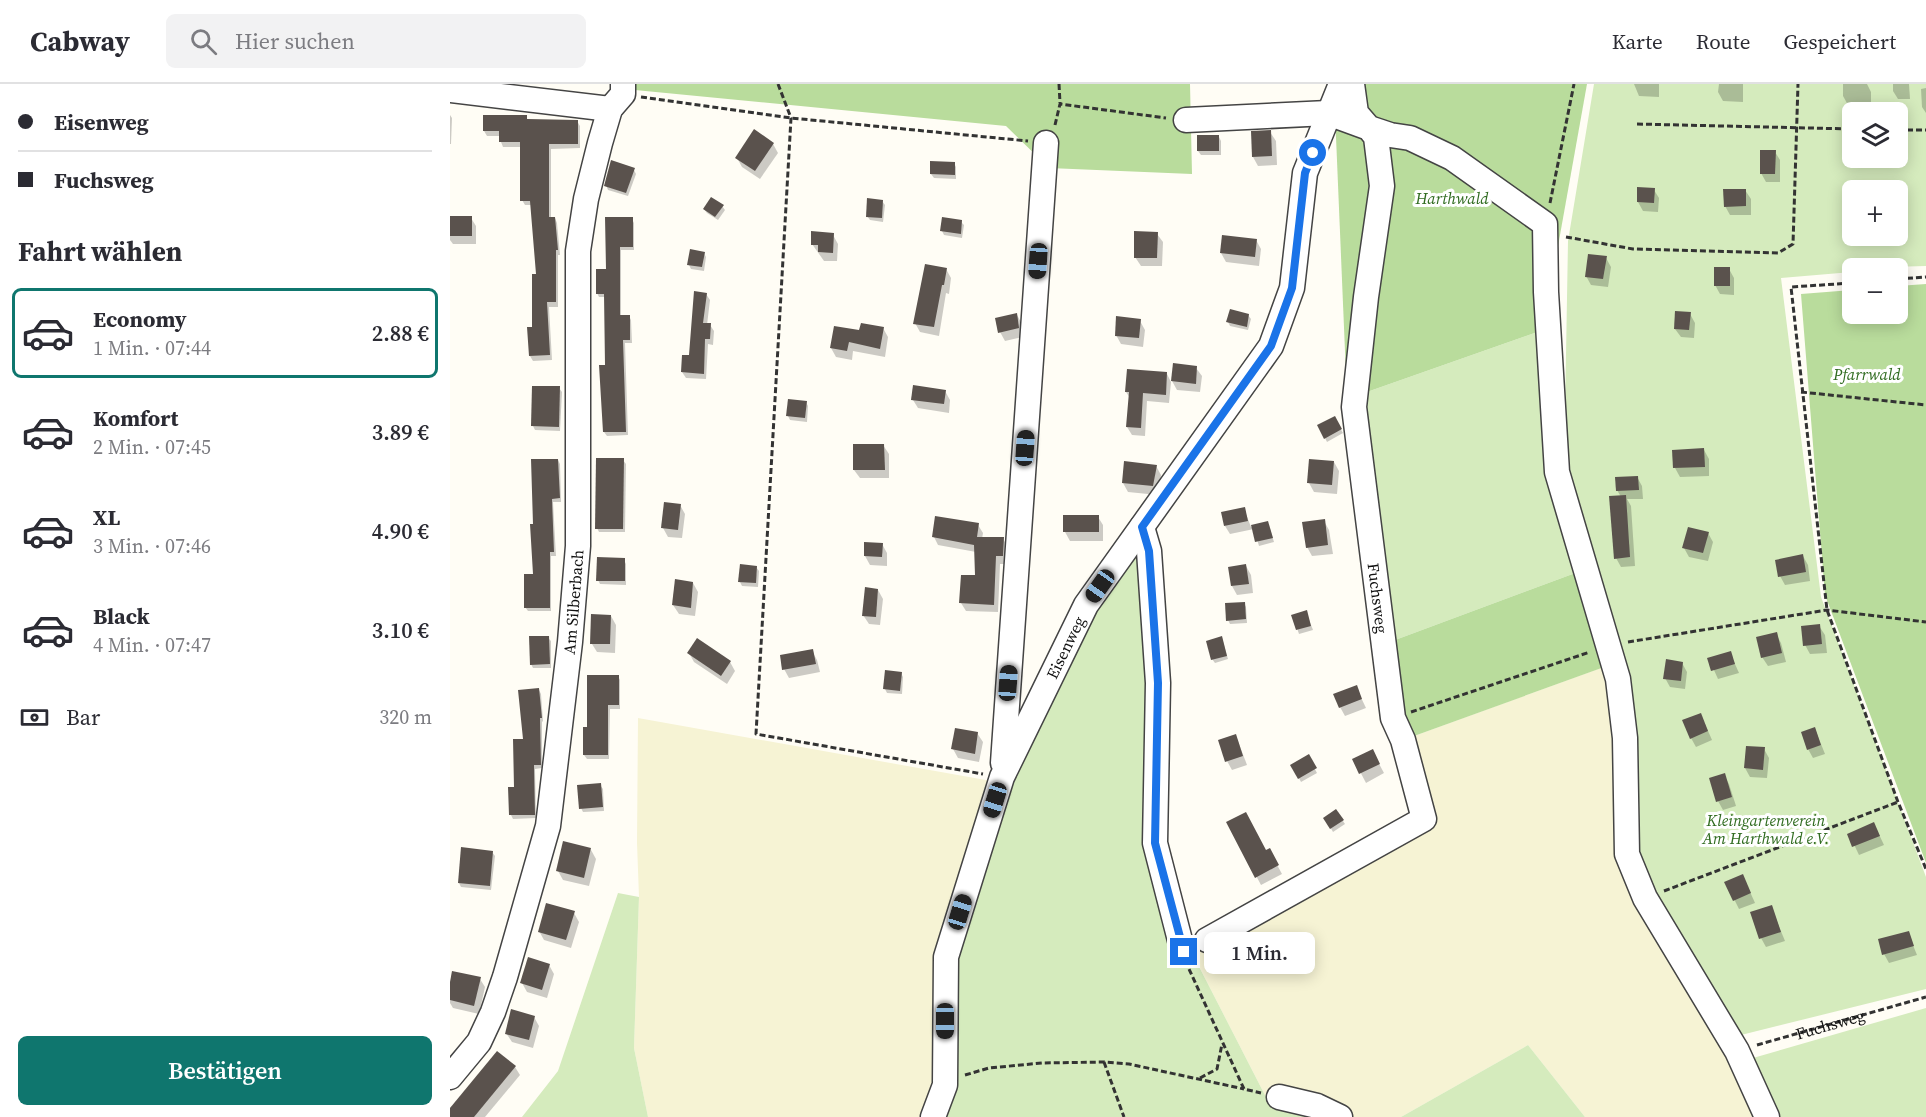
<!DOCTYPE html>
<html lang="de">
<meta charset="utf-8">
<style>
:root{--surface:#fff;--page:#f2f2f3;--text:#2b2b33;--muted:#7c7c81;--line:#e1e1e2;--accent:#0f766e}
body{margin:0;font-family:"Source Serif 4",serif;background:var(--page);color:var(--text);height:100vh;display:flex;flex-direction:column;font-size:22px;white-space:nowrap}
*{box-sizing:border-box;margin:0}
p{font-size:20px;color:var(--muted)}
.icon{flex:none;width:33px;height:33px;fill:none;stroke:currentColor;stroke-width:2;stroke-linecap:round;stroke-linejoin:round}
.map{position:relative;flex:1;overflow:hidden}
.details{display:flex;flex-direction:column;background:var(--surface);width:450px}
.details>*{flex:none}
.guide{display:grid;align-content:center;height:132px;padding:0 18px;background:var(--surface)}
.fabs{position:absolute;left:1392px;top:18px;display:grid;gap:12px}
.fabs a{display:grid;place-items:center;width:66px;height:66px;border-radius:9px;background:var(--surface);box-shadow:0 3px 15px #0003;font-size:30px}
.end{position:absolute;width:27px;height:27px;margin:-14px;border:8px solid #1a73e8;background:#fff;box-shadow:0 0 0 3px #fff}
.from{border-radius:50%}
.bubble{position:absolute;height:42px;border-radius:9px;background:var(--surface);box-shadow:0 3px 15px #0003;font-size:20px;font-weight:600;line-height:42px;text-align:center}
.car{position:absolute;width:18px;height:36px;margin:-18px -9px;border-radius:8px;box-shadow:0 0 4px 2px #0007;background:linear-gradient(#222 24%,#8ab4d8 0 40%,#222 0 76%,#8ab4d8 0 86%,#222 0)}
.guide b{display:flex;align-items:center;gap:21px;height:57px;font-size:22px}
.guide b+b{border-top:2px solid var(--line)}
.guide i{width:15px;height:15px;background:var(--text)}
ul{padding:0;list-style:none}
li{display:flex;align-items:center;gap:18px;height:90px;margin:0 12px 9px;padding:0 6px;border:3px solid transparent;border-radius:9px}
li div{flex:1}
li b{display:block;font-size:22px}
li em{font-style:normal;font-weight:600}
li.current{border-color:var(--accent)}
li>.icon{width:54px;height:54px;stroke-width:1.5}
h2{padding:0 18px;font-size:27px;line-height:72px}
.pay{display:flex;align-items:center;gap:15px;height:66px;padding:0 18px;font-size:22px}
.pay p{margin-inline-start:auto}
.action{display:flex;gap:12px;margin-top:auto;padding:12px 18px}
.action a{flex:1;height:69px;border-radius:9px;background:var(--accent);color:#fff;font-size:24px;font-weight:600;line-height:69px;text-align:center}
header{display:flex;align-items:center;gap:36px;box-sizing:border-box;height:84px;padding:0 30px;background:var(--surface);border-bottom:2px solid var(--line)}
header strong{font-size:28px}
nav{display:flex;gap:33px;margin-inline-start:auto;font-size:21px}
.search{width:420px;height:54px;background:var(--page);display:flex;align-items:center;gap:15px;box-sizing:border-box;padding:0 21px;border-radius:9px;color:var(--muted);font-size:22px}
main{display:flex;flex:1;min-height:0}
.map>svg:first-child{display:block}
</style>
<header>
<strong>Cabway</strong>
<div class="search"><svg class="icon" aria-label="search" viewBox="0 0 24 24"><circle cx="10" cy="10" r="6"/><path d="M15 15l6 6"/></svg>Hier suchen</div>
<nav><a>Karte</a><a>Route</a><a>Gespeichert</a></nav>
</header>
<main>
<section class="details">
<div class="guide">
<b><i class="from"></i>Eisenweg</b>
<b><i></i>Fuchsweg</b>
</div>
<h2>Fahrt wählen</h2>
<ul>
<li class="current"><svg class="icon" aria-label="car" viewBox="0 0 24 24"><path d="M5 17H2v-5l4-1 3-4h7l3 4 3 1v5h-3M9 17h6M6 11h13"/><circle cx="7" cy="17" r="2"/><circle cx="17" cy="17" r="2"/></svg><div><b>Economy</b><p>1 Min. · 07:44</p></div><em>2.88 €</em></li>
<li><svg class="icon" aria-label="car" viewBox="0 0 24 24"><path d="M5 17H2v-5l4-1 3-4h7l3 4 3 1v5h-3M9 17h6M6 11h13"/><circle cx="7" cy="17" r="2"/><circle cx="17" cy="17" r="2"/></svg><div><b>Komfort</b><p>2 Min. · 07:45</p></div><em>3.89 €</em></li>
<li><svg class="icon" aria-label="car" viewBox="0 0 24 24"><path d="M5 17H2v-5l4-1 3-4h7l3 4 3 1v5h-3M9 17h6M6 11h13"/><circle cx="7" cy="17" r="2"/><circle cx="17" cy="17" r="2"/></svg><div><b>XL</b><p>3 Min. · 07:46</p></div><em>4.90 €</em></li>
<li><svg class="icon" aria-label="car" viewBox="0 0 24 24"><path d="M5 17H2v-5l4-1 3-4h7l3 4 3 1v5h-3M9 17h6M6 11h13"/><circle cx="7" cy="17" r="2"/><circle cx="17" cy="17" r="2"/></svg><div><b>Black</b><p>4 Min. · 07:47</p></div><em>3.10 €</em></li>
</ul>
<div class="pay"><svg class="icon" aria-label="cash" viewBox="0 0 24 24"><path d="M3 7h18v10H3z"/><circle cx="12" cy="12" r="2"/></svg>Bar<p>320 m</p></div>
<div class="action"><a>Bestätigen</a></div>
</section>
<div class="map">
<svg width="1476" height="1033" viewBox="0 0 1476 1033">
<rect width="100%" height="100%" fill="#fffdf5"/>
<!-- farmland -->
<g fill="#f6f3d4">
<path d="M1173,576L1182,768L1325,1033H1135L1078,961L951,1033H904L819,1019L740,865L974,735L953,656Z"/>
<path d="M188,634L547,698L488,985L482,1007L471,1033H198L184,964L189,813L187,759Z"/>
</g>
<!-- green -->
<g fill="#d5ebbd" fill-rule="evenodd">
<path d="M1144,0H1476V182L1402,184V188L1331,194L1371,513L1476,793V905L1283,953L1182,768L1183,650L1114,386L1118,157ZM1402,28H1448V74H1402ZM1402,106H1448V152H1402Z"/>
<path d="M1093,246L1128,488L937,559L897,315Z"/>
<path d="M694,447L712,736L740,865L819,1019L904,1033H490L503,869L555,699L623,558Z"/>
<path d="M168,809L189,813L184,964L198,1033H72L108,987Z"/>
<path d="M1476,924V1033H1325L1303,974Z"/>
<path d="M1078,961L1135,1033H951Z"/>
</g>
<!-- forest -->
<g fill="#b9dc9c">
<path d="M185,0H740L742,90L599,84L556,42L185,6Z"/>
<path d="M896,0H1137L1093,246L897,315L885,29Z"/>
<path d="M1476,200V779L1375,511L1351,210L1402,206V230H1448V202Z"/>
<path d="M1128,488L1157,582L953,656L937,559Z"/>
</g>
<!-- shadow -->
<g fill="#0003">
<path d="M1184,0H1209V13L1189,12Z"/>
<path d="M1269,0H1293V18L1273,17L1268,8Z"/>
<path d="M1393,0H1417L1421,8V21H1398L1393,12Z"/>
<path d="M1443,0H1459L1460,15H1448L1443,7Z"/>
<path d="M1476,4V29L1472,23L1471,5Z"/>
<path d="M0,31L2,34L1,60H0Z"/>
<path d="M76,33L78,36L127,37L130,42V64L101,65V134H105L107,139L110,171H108V223H99L102,276L83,277L80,272L87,191L82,121H75L72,116L71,63H53L51,58V52H37L34,47Z"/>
<path d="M820,48L826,57L827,81L808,82L803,73Z"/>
<path d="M769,53L771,57V71H751L748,67Z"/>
<path d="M323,60L328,69L310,95L292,83L287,74Z"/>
<path d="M1325,68L1330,76V98H1316L1311,89Z"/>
<path d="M504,79L506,83V95L484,94L481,90Z"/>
<path d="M184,86L186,90L178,112L158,106L156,101Z"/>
<path d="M1204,106L1209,114L1208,128L1193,127L1188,118Z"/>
<path d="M1295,106L1301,115V131H1280L1275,122Z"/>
<path d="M432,117L435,121L433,138L420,136L417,132Z"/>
<path d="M272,122L275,126L268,136L257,129L254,125Z"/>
<path d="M0,134H21L26,142V160H3L0,156Z"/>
<path d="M182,135L184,139V166H171V233L179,232L181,236L182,259H175L178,351L157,352L154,348L157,282L155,213H149L147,209Z"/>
<path d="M511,138L514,141L512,154L494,151L492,147Z"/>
<path d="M707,150L713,158L712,182H691L685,173Z"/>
<path d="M383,151L388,160L387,177H374L362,160Z"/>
<path d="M806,156L811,165L809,182L776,178L771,169Z"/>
<path d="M254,169L256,173L254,187L241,185L239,181Z"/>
<path d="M1156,174L1161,183L1158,203L1141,201L1136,192Z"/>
<path d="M496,185L501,194L499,210L496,209L489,252L470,248L465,239Z"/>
<path d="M1279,185L1284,194V211L1270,210L1265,201Z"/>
<path d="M256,210L260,216L257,241H260L264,247L263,261L258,260L256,295L236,294L232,288L241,273Z"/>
<path d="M1240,230L1245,239L1244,254L1231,253L1225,245Z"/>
<path d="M567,231L572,240L573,253L555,257L550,248Z"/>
<path d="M798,231L801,235L798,246L780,242L778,238Z"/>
<path d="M690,237L695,246L693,263L671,260L666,251Z"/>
<path d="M433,244L438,253L435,273L403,267L402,276L386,273L381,264L411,248Z"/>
<path d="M746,284L752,292L750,308L727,306L722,297Z"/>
<path d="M717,290L721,298L719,319L697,317L695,352L682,351L677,343L680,314L676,308Z"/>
<path d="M109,304L112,308L110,347L85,346L83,342Z"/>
<path d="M495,307L500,316L499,329L468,324L463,316Z"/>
<path d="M356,318L358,322L357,338L340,336L338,332Z"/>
<path d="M884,334L893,349L877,358L869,342Z"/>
<path d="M433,361L439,370V394H410L404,386Z"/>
<path d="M1254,366L1259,375V392L1230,393L1225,384Z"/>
<path d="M108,376L110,380L111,418H103L106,472H101V527H78L75,523L84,492L85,441Z"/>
<path d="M173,376L176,380L175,448H149L147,444Z"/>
<path d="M884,378L889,387L887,410L864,408L859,399Z"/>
<path d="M706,382L711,391L708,411L678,408L673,399Z"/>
<path d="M1187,393L1192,402L1193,415H1177L1181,422L1185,482L1171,483L1166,474L1171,413L1167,406Z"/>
<path d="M230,421L235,430L232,454L218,453L213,444Z"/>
<path d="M794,425L801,443L819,442L824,458L809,462L804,445L780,450L775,442Z"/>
<path d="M615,433H648L653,441V457H620L615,448Z"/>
<path d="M874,437L879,446L883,470L862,472L857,463Z"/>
<path d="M528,441L533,449L532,455H553L558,463L557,480H550L548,528L516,527L511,519L526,493V468L488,461L484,453Z"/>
<path d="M1258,449L1263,458L1258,477L1239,473L1234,464Z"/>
<path d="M432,460L437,469V482L420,481L415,472Z"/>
<path d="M1353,472L1358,481L1360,497L1335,501L1330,492Z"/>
<path d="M174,476L176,480V501L150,500L148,496Z"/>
<path d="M796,482L801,491L803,509L787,511L782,502Z"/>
<path d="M306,483L309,487L308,503L292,502L290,498Z"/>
<path d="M243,499L248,508L245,532L229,530L223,521Z"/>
<path d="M428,506L433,515L430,541L419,540L413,531Z"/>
<path d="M794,519L796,523L797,539L780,540L778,536Z"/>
<path d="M856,528L863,546L849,550L843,532Z"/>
<path d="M161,532L166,541L165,569L147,568L142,560Z"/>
<path d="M1369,542L1375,551L1377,569L1360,570L1355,561Z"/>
<path d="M1326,550L1331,559L1336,578L1318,582L1312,573Z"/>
<path d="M98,554L101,557V584H83L81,580Z"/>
<path d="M772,554L778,575L765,579L762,575Z"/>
<path d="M362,567L367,576L370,588L339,594L334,585Z"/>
<path d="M239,569L280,578L285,587L277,600L244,578Z"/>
<path d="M1280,569L1289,589L1268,595L1259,575Z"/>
<path d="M1232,579L1237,588L1235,605L1220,603L1215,594Z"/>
<path d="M451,589L453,593L452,610L437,609L435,605Z"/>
<path d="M168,592L170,596V625H160L159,675H137L134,671L139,645Z"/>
<path d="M906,603L916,624L895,632L890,623Z"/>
<path d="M89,606L91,610L93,637L92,638V684L85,685L86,734L63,735L61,731L60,704H65L74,657Z"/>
<path d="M1255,640L1262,656L1246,663L1241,654Z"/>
<path d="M1365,645L1375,670L1363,674L1358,665Z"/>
<path d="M527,649L533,658L529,678L508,674L503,665Z"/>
<path d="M786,652L797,681L782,686L777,677Z"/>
<path d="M1314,665L1319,674L1317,694L1300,693L1295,684Z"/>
<path d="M858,672L867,689L851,698L842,681Z"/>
<path d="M904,676H927L934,689L916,699Z"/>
<path d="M1274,691L1279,700L1286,722L1273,726L1268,717Z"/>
<path d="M150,701L153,705L154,727L133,728L131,724Z"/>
<path d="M886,727L895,740L883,748L875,734Z"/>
<path d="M778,739L816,768L819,766L832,790L811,801Z"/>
<path d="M1424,740L1434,761L1409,771L1399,750Z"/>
<path d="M141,766L146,775L139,802L113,796L108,787Z"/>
<path d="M42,768L45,772L41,806L11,803L9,799Z"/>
<path d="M1293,792L1305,819L1289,825L1276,799Z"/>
<path d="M1321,823L1335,857L1316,863L1311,854Z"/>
<path d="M124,829L129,838L121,864L94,856L89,847Z"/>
<path d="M1458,849L1467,871L1439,879L1434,870Z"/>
<path d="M99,881L104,890L97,914L77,908L72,899Z"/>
<path d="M30,895L35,903L29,930L3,924L0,919V904Z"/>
<path d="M84,933L89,942L83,964L62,958L56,949Z"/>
<path d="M65,983L70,991L35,1033H0V1024Z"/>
</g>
<!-- building -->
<g fill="#5a524d">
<path d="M33,31H77V35L128,36V60H99V133H105L108,166H106V218H97L100,271L79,272L77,243H82V190H86L80,117H70V58H49V47H33Z"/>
<path d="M304,45L324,59L305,87L285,74Z"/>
<path d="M821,46L822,72L802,73L801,47Z"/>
<rect x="747" y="51" width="22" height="16"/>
<path d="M1310,66H1326L1325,90H1310Z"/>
<path d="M161,76L185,84L176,109L154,102Z"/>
<path d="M480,77L505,78V91L480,90Z"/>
<path d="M1187,103L1205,104L1204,119L1187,118Z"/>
<path d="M1273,105H1296V122L1274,123Z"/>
<path d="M261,113L274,121L265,133L253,125Z"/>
<path d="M417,114L433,116L432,134L416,133Z"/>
<rect x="0" y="132" width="22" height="20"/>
<path d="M155,133H183V163H170V231H180V256H173L176,348H153L149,281H155L154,210H146V185H156Z"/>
<path d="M492,133L512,136L511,150L490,147Z"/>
<path d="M361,147L384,149L383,169L368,168V161H361Z"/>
<path d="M684,147L708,148L707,174H684Z"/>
<path d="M772,151L807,155L805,173L770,169Z"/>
<path d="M240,165L255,168L252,183L237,181Z"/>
<path d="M1138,170L1157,172L1153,195L1135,193Z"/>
<path d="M475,180L497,184L494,201H492L484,243L463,240Z"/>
<rect x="1264" y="183" width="16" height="19"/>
<path d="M244,207L257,209L253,239H261L260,255H255L254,290L231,288L232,271H239Z"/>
<path d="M780,225L799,230L797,243L776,238Z"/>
<path d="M1225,227L1241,228L1239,246L1224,245Z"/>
<path d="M567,229L569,244L548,249L545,234Z"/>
<path d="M666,232L691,235L689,254L665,252Z"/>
<path d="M411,239L434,243L430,265L399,258L397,267L380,264L384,242L409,246Z"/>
<path d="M723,279L747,282L746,300L721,297Z"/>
<path d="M677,285L717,288L716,311L693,309L691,344L676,343L679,308H675Z"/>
<path d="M463,301L496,306L494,320L461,316Z"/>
<path d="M82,302H110L109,343L81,342Z"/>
<path d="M338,315L357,317L355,334L336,332Z"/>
<path d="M885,332L892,345L874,355L867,341Z"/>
<path d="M403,360H434L435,386H403Z"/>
<path d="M1254,364L1255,383L1223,384L1222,366Z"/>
<path d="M146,374H174L173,445H145Z"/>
<path d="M81,375H108L110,414L102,415L104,468H100V524H74V490H83L80,440H83Z"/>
<path d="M859,375L884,377L882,401L857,399Z"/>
<path d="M674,377L707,381L703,402L672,399Z"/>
<path d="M1188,392L1189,406L1166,407L1165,393Z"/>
<path d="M1176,411L1180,473L1164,475L1159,412Z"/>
<path d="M214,418L231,420L228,446L211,444Z"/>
<path d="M795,423L798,437L774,442L771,428Z"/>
<rect x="613" y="431" width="36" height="17"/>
<path d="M485,432L529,439L527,453H554L553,472H546L544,521L509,519L511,491H525L524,461L482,453Z"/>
<path d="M875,435L878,461L856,464L852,438Z"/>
<path d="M818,437L823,454L805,458L801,441Z"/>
<path d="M1238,443L1259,448L1253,469L1232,464Z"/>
<path d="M414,458L433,459L432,473L414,472Z"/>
<path d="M1353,470L1356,488L1328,493L1325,476Z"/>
<path d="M147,473L175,474V497H146Z"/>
<path d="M290,480L307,482L306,499L288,498Z"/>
<path d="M796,480L799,500L781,502L778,483Z"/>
<path d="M225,495L243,498L241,524L222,521Z"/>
<path d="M415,503L428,505L426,533L412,532Z"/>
<path d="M795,518L796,535L776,537L775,519Z"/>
<path d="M857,526L861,542L846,546L841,531Z"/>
<path d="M141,530L161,531L160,560H140Z"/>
<path d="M1370,540L1372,560L1353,562L1351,542Z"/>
<path d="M1327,548L1332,569L1311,574L1306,553Z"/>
<path d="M79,552H99L100,580L80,581Z"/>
<path d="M772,552L777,572L761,576L756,557Z"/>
<path d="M247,554L281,577L271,592L237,569Z"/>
<path d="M363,565L366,580L332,586L330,571Z"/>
<path d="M1281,567L1285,580L1261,587L1257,574Z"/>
<path d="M1216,575L1233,578L1231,597L1213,595Z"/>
<path d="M435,586L452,588L450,607L433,605Z"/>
<path d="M137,591H169V621H158V671H133V643H137Z"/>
<path d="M907,601L912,615L889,624L883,610Z"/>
<path d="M89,604L92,634H90L91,681H84L85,731H59L58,703H64L63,655H73L68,606Z"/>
<path d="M1251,629L1258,647L1240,655L1232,636Z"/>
<path d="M1365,643L1371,661L1357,666L1351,648Z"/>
<path d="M505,644L528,648L525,670L501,665Z"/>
<path d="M786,650L793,672L775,678L768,656Z"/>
<path d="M1296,662L1315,663L1313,686L1294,684Z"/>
<path d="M923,665L930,680L909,690L902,675Z"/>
<path d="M859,670L867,684L848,695L840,681Z"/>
<path d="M1275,689L1282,713L1266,718L1259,694Z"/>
<path d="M151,699L153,723L129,725L127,701Z"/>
<path d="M886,725L894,736L880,745L873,734Z"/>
<path d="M796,728L816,766L820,764L829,781L805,794L776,738Z"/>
<path d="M1424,738L1430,752L1402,763L1397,750Z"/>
<path d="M113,757L141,764L134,794L106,787Z"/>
<path d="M11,763L43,767L40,802L8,799Z"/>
<path d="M1293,790L1301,809L1283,817L1274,798Z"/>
<path d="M96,819L125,827L116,856L88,848Z"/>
<path d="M1322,821L1331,848L1309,855L1300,828Z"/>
<path d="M1459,847L1464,862L1432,871L1428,855Z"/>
<path d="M78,873L100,880L92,906L70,899Z"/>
<path d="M2,887L31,893L24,922L0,916V898Z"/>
<path d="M61,925L85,932L79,956L55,950Z"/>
<path d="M47,967L66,982L24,1033H0V1024Z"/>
</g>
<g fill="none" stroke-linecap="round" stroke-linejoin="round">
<defs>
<g id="minor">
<path d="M902,0L906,29L919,44L940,51L960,54L1002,74L1095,140L1096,208L1107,388L1168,595L1175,654L1177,770L1195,814L1287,967L1317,1033"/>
<path d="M0,6L160,25"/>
<path id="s2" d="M736,36L878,29L919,44L926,53L932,102L916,213L904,323L943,634L953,656L974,735L757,856"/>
<path d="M692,443L699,467L708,599L705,759L733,868"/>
<path d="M553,679L596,59"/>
<path id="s3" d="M0,993L29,958L43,928L55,893L98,742L120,558L128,462V167L136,115L150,59L160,25L173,10V0"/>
<path d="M829,1013L867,1022L890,1033"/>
<path id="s4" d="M483,1033L495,1001L496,873L552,693L636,521L821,262L842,204L855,89L891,0"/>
</g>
</defs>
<!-- minor casing -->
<use href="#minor" stroke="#444" stroke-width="27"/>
<!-- path -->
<g stroke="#333" stroke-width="3" stroke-dasharray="6 3" stroke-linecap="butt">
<path d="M328,0L341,34L306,650L533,690"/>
<path d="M609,0L610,19"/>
<path d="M191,13L341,34L578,57"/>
<path d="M1187,40L1402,45"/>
<path d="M605,41L610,20L716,34"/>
<path d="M1448,46H1476"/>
<path d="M1100,119L1124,0"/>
<path d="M1116,153L1183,165L1328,169L1343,160L1348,0"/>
<path d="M1448,195L1476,193"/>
<path d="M1402,199L1341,203L1377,526L1448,718L1476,785"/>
<path d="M1351,308L1476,321"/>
<path d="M1178,558L1377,526L1476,538"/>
<path d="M961,628L1140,568"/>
<path d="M1214,807L1448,718"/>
<path d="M739,885L794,1005L811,1009"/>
<path id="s1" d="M1307,961L1476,913"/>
<path d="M654,978L674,1033"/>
<path d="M515,991L539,984L592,979L654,978L679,980L794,1005"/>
<path d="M750,994L767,985L772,960"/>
</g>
<!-- minor -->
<use href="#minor" stroke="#fff" stroke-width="24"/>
</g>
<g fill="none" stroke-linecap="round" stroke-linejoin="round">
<!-- route -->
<path stroke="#1a73e8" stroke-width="8" d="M734,868L705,759L708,599L699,467L692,443L821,262L842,204L855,89L863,69"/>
</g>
<g text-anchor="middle" stroke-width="6" stroke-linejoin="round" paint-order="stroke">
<!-- park labels -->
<g font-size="16" font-style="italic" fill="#2f6b1f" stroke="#fff">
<text x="1002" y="120">Harthwald</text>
<text x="1417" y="296">Pfarrwald</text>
<text x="1316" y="742">Kleingartenverein<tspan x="1316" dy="18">Am Harthwald e.V.</tspan></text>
</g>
<!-- street labels -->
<g font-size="16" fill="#111" stroke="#fff">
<text dy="6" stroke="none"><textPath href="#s2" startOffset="662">Fuchsweg</textPath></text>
<text dy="6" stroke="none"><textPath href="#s3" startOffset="498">Am Silberbach</textPath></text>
<text dy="6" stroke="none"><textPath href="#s4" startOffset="495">Eisenweg</textPath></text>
<text dy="6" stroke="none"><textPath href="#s1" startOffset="76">Fuchsweg</textPath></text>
</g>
</g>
</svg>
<div class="fabs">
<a><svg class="icon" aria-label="layers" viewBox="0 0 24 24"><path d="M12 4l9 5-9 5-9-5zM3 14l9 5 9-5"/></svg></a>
<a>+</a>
<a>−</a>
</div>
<i class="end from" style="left:863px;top:69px"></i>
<i class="end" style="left:734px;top:868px"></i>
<div class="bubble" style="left:754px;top:848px;width:111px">1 Min.</div>
<i class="car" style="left:588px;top:177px;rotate:184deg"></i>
<i class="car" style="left:575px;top:364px;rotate:4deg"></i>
<i class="car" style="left:650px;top:502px;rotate:215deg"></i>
<i class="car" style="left:558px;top:599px;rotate:4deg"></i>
<i class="car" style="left:545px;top:716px;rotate:197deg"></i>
<i class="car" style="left:510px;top:828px;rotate:17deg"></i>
<i class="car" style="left:495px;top:937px;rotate:180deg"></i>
</div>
</main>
